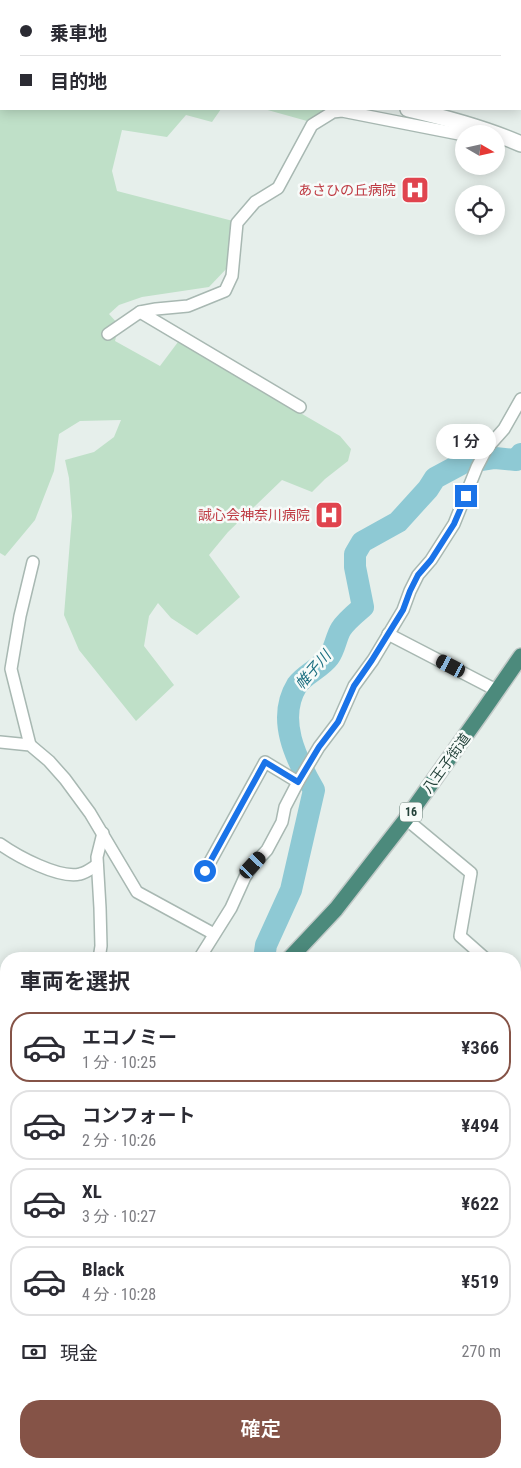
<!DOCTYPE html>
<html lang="ja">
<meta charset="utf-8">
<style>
:root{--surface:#fff;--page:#f2f2f3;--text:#2b2b33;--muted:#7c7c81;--line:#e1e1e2;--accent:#855347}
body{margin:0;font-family:"Roboto Condensed","Noto Sans JP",sans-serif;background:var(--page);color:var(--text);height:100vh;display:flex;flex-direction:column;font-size:19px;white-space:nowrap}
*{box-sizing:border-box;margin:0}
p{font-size:16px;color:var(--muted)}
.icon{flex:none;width:28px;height:28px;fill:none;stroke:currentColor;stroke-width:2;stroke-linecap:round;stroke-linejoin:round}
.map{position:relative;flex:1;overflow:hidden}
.details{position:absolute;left:0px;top:952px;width:521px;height:516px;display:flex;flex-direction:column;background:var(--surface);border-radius:20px 20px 0 0;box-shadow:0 2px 12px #0003}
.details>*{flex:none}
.top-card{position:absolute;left:0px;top:0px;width:521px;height:110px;box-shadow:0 2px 12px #0003;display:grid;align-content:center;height:110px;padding:0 20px;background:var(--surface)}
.needle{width:32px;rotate:99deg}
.controls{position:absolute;left:455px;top:125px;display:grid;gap:10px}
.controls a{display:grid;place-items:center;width:50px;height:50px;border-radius:50%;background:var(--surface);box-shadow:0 2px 12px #0003;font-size:25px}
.end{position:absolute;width:22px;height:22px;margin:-11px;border:6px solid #1a73e8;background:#fff;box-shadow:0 0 0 2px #fff}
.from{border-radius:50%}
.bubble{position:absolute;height:35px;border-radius:18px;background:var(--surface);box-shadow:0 2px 12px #0003;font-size:16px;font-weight:600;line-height:35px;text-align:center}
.car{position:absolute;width:15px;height:30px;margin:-15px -8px;border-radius:6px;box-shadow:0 0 4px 1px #0007;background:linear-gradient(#222 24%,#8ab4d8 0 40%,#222 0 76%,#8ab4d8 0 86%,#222 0)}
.top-card b{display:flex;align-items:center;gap:18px;height:48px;font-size:19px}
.top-card b+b{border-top:1px solid var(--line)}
.top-card i{width:12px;height:12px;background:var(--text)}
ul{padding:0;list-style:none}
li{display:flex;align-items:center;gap:15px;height:70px;margin:0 10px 8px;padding:0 10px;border:2px solid var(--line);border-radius:20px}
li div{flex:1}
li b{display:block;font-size:19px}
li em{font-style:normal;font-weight:600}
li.current{border-color:var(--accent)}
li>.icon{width:45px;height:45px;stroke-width:1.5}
h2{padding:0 20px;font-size:22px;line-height:60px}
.pay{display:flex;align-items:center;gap:12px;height:55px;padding:0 20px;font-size:19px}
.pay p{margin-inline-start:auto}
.primary-button{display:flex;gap:10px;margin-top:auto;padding:10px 20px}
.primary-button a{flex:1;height:58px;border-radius:20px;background:var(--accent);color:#fff;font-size:20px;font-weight:600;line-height:58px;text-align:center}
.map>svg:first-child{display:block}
</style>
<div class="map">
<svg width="521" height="1468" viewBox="0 0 521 1468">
<rect width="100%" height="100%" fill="#e6efeb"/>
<!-- green -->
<g fill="#bfe0c8">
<path d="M0,66H1V109H221L212,122L186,115L167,137L122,130L112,171L117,191L233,221L229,266L209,287L142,297L119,305L109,314L119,325L115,341L160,366L178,342L340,436L351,449L348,461L325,479L312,492L282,480L228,532L209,555L240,597L197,635L171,618L158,603L149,616L144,646L174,685L136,721L79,650L64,615L72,516L69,478L65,460L94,452L114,437L121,420L80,421L59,434L54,471L35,520L5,556L0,553Z"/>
<path d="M264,109H330L320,113L307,121Z"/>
<path d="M515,1172L521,1173V1196L515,1211Z"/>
</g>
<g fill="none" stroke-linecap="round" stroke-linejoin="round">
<!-- river -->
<g stroke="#8ec9d4" stroke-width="22">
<path d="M264,959L266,945L291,890L314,790C296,759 276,719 297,685C305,674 321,668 329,657C335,649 336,637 341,629C346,621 356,613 363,607L355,567V554L362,542L398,522L428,489L435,478L463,463L495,458L516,460L521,454"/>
<path d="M0,1288L6,1286"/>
</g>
<defs>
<g id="minor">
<path d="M122,1L123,0"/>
<path d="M140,312L300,407"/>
<path d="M108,334L140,312L156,309L188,306L225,291L232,276L237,223L255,202L278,188L312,125L333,112L342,111L464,135"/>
<path d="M388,634L498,691"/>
<path d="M0,742L30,745L49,761L65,779L90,813L137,892L214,934"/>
<path d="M30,745L11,669L20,616L33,562"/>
<path d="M406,819L471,873L460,936L486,959"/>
<path d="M0,844C17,856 59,879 80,874C86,873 92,868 97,865"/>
<path d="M205,871L265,762L298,782"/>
<path d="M99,959L101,946L100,908L97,857L103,833"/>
<path d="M199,959L231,908L245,877L253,865L267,850L282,822L285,807L298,782L319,747L338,722L354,686L373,660L403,610L410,591L418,575L431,560L454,524L477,467L487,448L504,429L521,399"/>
<path d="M515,1063L521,1066"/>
<path d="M0,1139L6,1135"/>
<path d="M515,1219L521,1204"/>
<path d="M515,1230L521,1232"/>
<path d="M515,1320L521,1324"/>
<path d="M5,1325L6,1328"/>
<path d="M515,1357L521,1359"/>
<path d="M0,1445L6,1444"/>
<path d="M203,1464L212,1468"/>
</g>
<g id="tertiary">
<path d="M100,0L102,1"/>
<path d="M408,109C447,118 485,128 521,144"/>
</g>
<g id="trunk">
<path d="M289,959L336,909L406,819L485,708L521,656"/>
<path d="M0,1236L6,1230"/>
</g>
</defs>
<!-- minor casing -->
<use href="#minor" stroke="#a8b8b2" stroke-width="14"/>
<!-- tertiary casing -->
<use href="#tertiary" stroke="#a8b8b2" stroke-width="18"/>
<!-- trunk casing -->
<use href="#trunk" stroke="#c2cac8" stroke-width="18"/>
<!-- minor -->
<use href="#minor" stroke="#fff" stroke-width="11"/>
<!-- tertiary -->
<use href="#tertiary" stroke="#fff" stroke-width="15"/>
<!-- trunk -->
<use href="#trunk" stroke="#4c8a7c" stroke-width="15"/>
</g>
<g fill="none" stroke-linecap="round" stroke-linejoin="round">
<!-- route -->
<path stroke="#1a73e8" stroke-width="6" d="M205,871L265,762L298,782L319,747L338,722L354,686L372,660L403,610L410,591L418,575L431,560L454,524L466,496"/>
</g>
<!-- icons -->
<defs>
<symbol id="hospital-square" viewBox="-11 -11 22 22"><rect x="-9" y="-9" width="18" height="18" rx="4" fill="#e0444e" stroke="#f7fbf9"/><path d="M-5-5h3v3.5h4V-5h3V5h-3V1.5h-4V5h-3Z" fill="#fff"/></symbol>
</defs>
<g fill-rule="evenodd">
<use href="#hospital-square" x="399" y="174" width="32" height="32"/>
<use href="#hospital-square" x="313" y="499" width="32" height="32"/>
</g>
<g text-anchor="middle" stroke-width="5" stroke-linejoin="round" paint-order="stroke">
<!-- shield labels -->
<rect fill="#f7fbf9" stroke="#637a73" stroke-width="1" x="400" y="802.5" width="22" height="19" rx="4"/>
<g font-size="12" font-weight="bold" fill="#24423a">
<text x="411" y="816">16</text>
</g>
<!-- health labels -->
<g font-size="14" fill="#be3a42" stroke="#f7fbf9" text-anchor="end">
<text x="396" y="195">あさひの丘病院</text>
<text x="310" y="520">誠心会神奈川病院</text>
</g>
<!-- street labels -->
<g font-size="14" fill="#24423a" stroke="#f7fbf9">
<text transform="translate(446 763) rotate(-54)" y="5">八王子街道</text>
</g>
<!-- water labels -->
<g font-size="15" font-style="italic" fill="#1c6f80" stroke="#f7fbf9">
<text transform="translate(313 670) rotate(-49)" y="5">帷子川</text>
</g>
</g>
</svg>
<div class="controls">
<a><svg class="needle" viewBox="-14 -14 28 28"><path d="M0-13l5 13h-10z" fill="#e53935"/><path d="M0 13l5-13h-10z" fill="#7c7c81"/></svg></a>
<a><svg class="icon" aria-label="locate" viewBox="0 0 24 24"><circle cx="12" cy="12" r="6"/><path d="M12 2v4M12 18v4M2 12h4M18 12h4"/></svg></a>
</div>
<i class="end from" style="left:205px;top:871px"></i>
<i class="end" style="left:466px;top:496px"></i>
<div class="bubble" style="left:436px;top:424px;width:60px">1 分</div>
<i class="car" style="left:451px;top:666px;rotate:297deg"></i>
<i class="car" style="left:253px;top:865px;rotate:43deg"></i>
<div class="top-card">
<b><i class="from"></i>乗車地</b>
<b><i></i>目的地</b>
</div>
<section class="details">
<h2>車両を選択</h2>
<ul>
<li class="current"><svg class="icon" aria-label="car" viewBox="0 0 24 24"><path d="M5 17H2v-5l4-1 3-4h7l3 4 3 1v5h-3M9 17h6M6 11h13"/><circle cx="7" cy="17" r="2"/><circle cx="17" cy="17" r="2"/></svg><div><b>エコノミー</b><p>1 分 · 10:25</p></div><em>¥366</em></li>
<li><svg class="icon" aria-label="car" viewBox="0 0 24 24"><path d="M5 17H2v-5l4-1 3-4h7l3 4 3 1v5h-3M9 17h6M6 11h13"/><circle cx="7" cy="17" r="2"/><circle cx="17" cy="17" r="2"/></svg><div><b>コンフォート</b><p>2 分 · 10:26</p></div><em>¥494</em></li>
<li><svg class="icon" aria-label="car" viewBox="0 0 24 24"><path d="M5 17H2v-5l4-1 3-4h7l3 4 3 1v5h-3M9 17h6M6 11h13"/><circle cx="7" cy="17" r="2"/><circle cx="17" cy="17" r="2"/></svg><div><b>XL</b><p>3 分 · 10:27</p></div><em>¥622</em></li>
<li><svg class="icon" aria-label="car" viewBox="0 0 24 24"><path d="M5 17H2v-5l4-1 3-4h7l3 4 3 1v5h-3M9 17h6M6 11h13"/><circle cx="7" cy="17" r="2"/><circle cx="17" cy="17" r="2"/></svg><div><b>Black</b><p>4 分 · 10:28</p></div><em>¥519</em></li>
</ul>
<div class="pay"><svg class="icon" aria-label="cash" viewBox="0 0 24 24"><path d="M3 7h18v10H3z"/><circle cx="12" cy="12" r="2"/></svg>現金<p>270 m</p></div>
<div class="primary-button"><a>確定</a></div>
</section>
</div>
